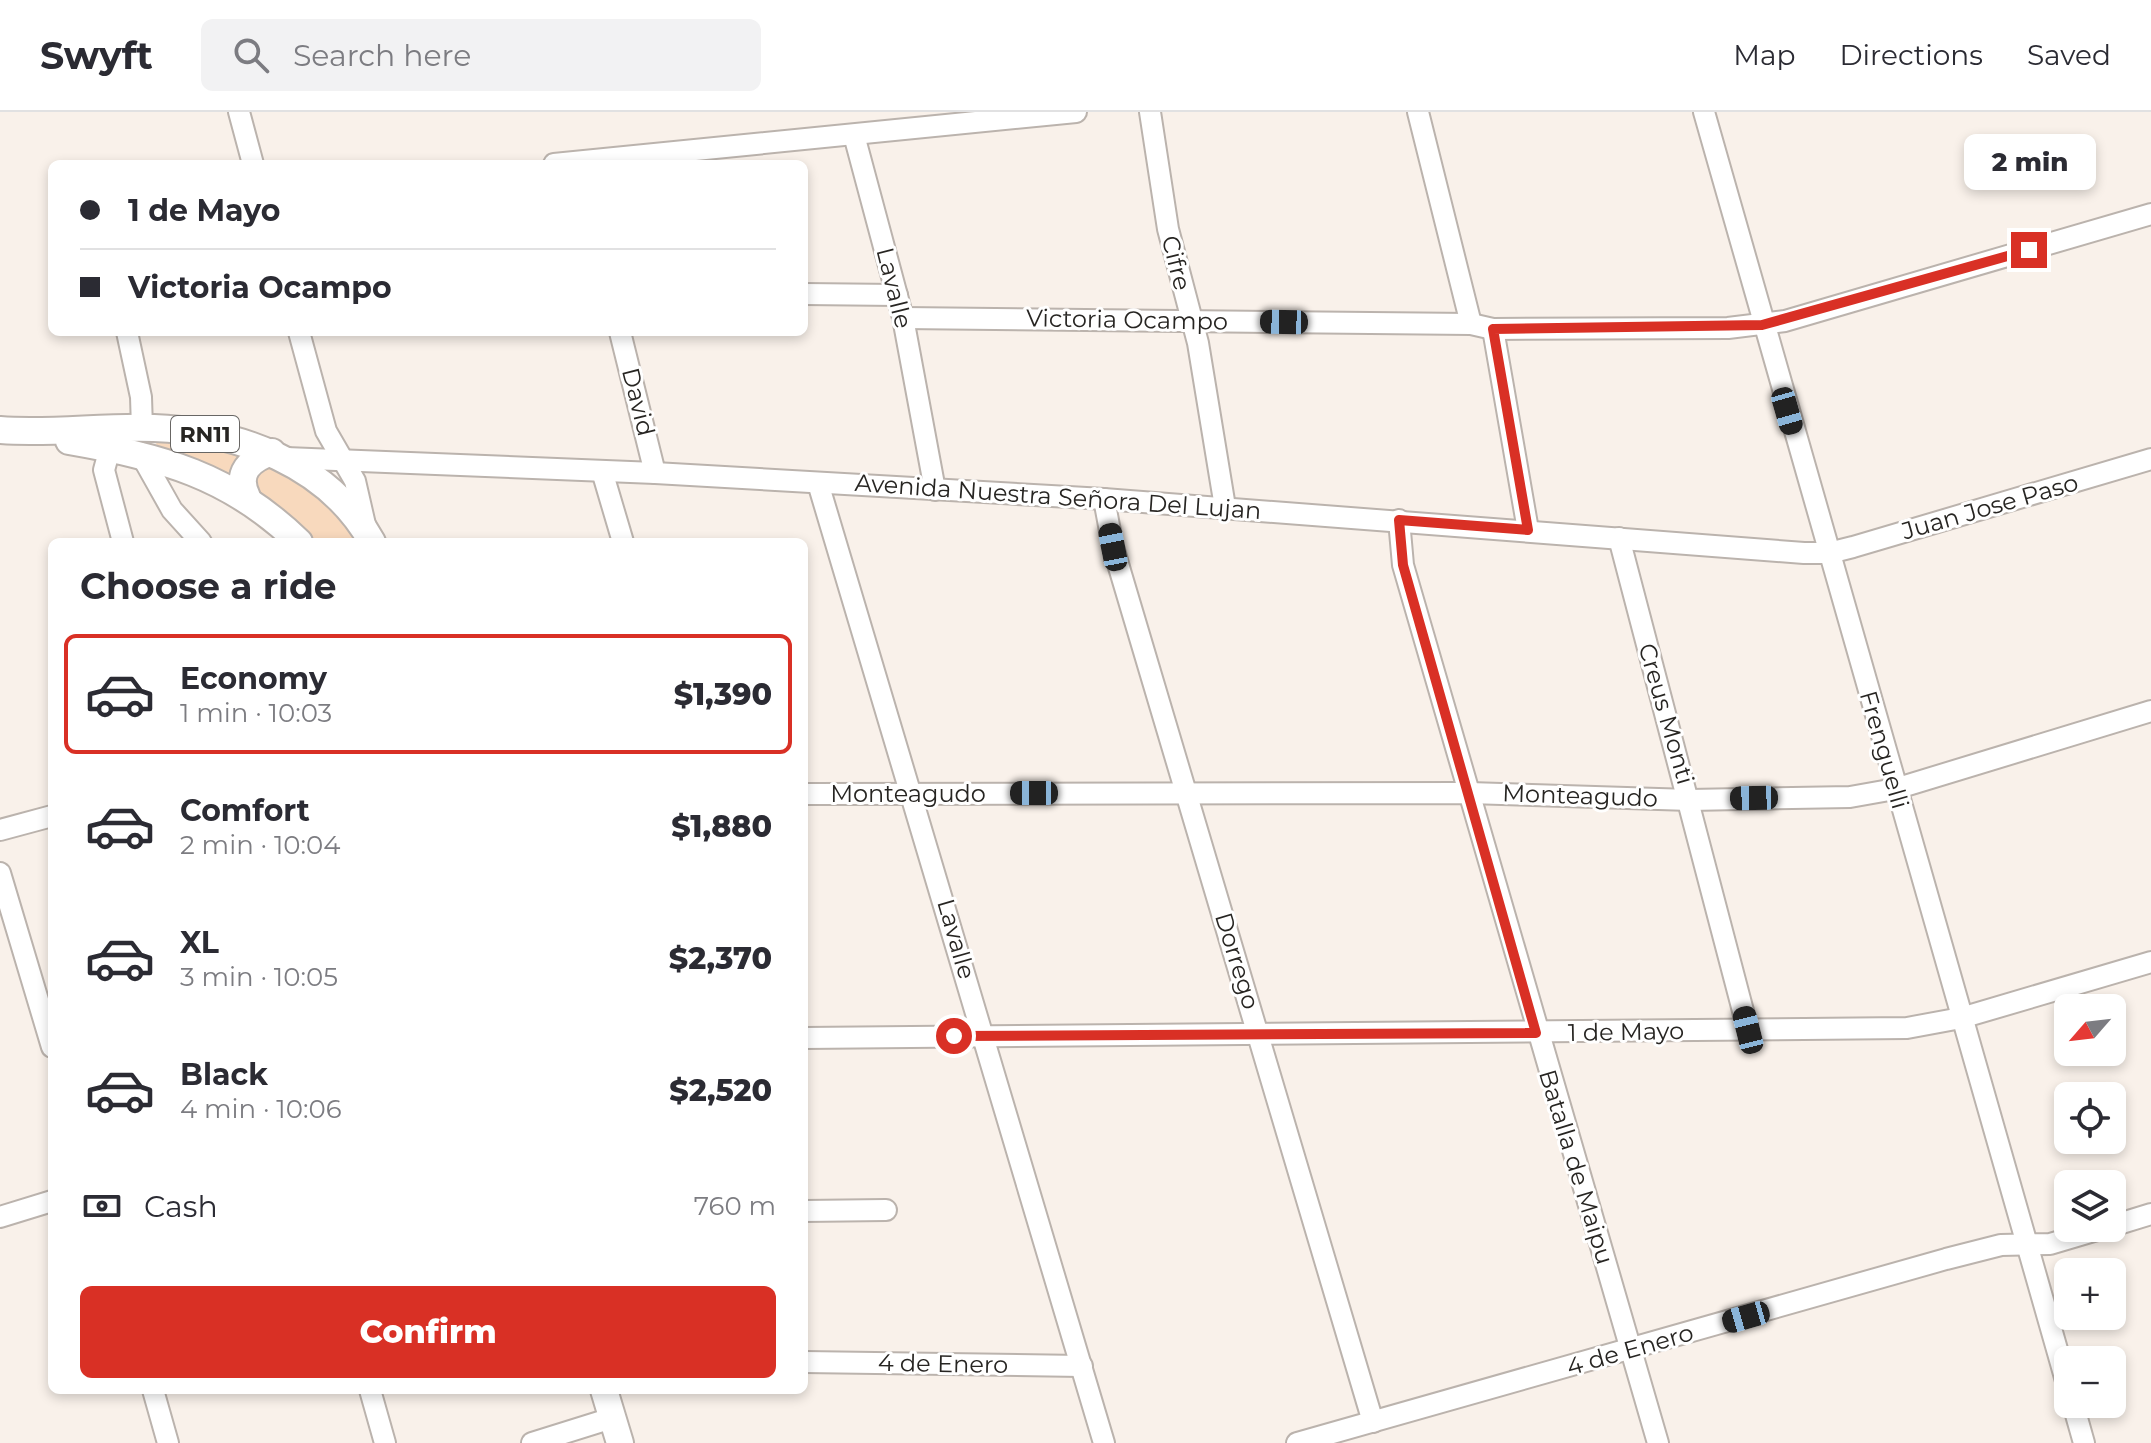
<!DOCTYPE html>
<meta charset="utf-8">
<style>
:root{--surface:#fff;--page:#f2f2f3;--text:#2b2b33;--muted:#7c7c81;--line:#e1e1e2;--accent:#d93025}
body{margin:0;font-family:Montserrat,sans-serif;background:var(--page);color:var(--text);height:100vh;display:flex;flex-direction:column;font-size:30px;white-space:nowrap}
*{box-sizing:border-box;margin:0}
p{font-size:26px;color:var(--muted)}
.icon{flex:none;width:44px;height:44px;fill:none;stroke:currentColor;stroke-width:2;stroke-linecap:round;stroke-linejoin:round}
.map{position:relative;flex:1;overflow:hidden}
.side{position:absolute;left:48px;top:426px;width:760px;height:856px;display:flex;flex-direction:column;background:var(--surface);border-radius:12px;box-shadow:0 4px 12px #0003}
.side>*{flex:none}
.top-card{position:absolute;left:48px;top:48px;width:760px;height:176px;border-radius:12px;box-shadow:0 4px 12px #0003;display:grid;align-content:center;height:176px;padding:0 32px;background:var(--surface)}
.needle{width:52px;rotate:242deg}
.buttons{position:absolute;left:2054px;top:882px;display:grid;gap:16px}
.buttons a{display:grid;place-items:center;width:72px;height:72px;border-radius:12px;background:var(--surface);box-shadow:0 4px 12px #0003;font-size:40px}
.end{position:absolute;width:36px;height:36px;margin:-18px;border:10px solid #d93025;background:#fff;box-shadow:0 0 0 4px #fff}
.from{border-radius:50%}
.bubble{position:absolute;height:56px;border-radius:12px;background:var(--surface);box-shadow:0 4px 12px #0003;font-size:26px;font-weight:800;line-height:56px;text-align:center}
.car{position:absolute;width:24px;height:48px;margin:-24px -12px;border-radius:10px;box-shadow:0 0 6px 2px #0007;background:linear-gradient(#222 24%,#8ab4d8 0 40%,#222 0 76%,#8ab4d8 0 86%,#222 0)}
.top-card b{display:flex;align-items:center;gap:28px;height:76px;font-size:30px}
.top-card b+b{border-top:2px solid var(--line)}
.top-card i{width:20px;height:20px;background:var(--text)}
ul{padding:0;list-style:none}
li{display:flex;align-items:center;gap:24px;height:120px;margin:0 16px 12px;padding:0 16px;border:4px solid transparent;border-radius:12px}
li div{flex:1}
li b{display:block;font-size:30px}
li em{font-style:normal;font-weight:800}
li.on{border-color:var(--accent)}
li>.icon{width:72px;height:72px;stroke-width:1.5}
h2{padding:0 32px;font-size:36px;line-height:96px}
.pay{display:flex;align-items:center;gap:20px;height:88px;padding:0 32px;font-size:30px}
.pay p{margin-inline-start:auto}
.cta{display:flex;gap:16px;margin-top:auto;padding:16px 32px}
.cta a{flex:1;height:92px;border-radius:12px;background:var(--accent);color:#fff;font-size:32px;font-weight:800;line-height:92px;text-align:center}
header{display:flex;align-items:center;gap:48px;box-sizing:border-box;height:112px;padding:0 40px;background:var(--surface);border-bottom:2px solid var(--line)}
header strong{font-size:38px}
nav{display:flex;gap:44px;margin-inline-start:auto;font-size:28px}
.search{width:560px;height:72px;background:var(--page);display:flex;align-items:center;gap:20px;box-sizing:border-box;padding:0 28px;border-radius:12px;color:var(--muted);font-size:30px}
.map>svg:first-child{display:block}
</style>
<header>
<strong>Swyft</strong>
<div class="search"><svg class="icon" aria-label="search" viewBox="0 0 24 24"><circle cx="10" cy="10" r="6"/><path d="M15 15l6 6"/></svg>Search here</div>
<nav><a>Map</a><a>Directions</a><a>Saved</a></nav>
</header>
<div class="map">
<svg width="2151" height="1331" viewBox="0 0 2151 1331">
<rect width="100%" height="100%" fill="#f9f1ea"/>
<!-- green -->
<g fill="#f8d9bd">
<path d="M162,326L243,341L232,355L229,368L157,338L156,329Z"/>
<path d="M272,353L323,384L362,430H310L256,381C256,366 258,359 272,353Z"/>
</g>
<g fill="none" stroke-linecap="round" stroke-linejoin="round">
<defs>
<g id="minor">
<path d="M239,0L253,52"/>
<path d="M1150,0L1168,117L1198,231L1225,395"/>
<path d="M1418,0L1471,212"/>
<path d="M1704,0L2068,1276"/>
<path d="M854,23L903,206L935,378"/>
<path d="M554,52L1076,0"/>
<path d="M804,182L897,183"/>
<path d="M903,206L1471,212L1493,217L1728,216L1785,209L2151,102"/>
<path d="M1493,217L1528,418"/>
<path d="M127,220L141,285L142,316"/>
<path d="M299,220L326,319L355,369L366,417"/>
<path d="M620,220L655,361"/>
<path d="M110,336L104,358L123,430"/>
<path d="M140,341L172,398L201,430"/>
<path d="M286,346L655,361L1104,387L1804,441H1829L1853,435L2151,347"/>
<path d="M602,359L623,430"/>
<path d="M818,371L1104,1331"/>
<path d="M1104,387L1113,435L1373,1310"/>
<path d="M1399,408L1403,453L1658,1331"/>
<path d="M1619,426L1748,918"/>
<path d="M804,682L1469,681L1690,688L1850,685L1895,677L2151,599"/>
<path d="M0,718L52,704"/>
<path d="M0,761L52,935"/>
<path d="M804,926L1907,916L1961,906L2151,850"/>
<path d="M804,1099L886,1098"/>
<path d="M0,1105L52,1089"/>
<path d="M2112,1114L2151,1102"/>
<path d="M804,1250L1082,1254"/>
<path d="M153,1278L168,1331"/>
<path d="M370,1278L385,1331"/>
<path d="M2073,1292L2084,1331"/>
<path d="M532,1331L612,1306"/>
<path d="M1297,1331L1946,1147L2001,1133L2050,1132L2104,1116"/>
</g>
<g id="major">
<path d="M0,318C51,322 102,314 154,316C238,319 329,352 372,430"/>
<path d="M69,329C161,345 230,363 299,430"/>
<path d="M247,385C235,361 250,347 272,340"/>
<path d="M604,1278L620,1331"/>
</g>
</defs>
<!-- minor casing -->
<use href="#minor" stroke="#bbb3ad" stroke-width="24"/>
<!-- major casing -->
<use href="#major" stroke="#bbb3ad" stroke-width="30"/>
<!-- minor -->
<use href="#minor" stroke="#fff" stroke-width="20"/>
<!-- major -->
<use href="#major" stroke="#fff" stroke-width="26"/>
</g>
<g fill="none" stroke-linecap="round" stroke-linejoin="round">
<!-- route -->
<path stroke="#d93025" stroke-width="10" d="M954,924L1536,921L1403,453L1399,408L1528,418L1493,217L1762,213L2029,138"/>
</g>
<g text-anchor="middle" stroke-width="6" stroke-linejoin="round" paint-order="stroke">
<!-- shield labels -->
<rect fill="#fff" stroke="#686664" stroke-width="2" x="171" y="304" width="68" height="36" rx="6"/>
<g font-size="22" font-weight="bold" fill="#272522">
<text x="205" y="330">RN11</text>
</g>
<!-- street labels -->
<g font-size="24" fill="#272522" stroke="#fff">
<text transform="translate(1176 151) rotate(76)" y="8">Cifre</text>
<text transform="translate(894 176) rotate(76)" y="8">Lavalle</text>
<text transform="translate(1127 208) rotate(1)" y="8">Victoria Ocampo</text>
<text transform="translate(638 290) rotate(76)" y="8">David</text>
<text transform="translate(1058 385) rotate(4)" y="8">Avenida Nuestra Señora Del Lujan</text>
<text transform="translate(1990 395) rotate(-16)" y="8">Juan Jose Paso</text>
<text transform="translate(1666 602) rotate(74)" y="8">Creus Monti</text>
<text transform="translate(1884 638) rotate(74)" y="8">Frenguelli</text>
<text x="908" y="690">Monteagudo</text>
<text transform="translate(1580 684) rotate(2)" y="8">Monteagudo</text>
<text transform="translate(956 827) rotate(74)" y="8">Lavalle</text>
<text transform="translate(1237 849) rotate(73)" y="8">Dorrego</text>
<text transform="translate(1626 920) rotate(-1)" y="8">1 de Mayo</text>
<text transform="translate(1576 1055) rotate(73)" y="8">Batalla de Maipu</text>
<text transform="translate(1630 1238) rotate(-16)" y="8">4 de Enero</text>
<text transform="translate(943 1252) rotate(1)" y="8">4 de Enero</text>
</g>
</g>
</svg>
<div class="buttons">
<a><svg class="needle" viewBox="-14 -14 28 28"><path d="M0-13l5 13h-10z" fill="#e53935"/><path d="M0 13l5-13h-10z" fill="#7c7c81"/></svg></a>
<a><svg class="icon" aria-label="locate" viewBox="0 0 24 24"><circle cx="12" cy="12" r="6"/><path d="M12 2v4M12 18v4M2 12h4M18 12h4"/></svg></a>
<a><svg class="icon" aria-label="layers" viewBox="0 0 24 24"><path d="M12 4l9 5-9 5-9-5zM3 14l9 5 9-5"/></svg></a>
<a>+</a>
<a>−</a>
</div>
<i class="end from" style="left:954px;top:924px"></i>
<i class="end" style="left:2029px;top:138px"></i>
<div class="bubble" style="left:1964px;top:22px;width:132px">2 min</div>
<i class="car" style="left:1284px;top:210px;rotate:271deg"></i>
<i class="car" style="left:1787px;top:299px;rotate:164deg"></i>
<i class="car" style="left:1113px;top:435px;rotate:349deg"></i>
<i class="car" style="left:1034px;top:681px;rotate:270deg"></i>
<i class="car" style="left:1754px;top:686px;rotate:269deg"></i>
<i class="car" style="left:1748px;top:918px;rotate:346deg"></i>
<i class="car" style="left:1746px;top:1205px;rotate:254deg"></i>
<div class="top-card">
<b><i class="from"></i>1 de Mayo</b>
<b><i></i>Victoria Ocampo</b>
</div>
<section class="side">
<h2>Choose a ride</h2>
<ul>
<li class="on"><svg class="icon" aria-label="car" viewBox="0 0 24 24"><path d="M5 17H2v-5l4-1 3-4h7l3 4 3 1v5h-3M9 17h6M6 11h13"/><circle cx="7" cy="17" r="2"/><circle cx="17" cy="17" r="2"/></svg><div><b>Economy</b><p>1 min · 10:03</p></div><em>$1,390</em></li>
<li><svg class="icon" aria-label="car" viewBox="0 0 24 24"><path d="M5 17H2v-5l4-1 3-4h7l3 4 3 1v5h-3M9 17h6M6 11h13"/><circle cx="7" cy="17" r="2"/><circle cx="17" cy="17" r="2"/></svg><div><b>Comfort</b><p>2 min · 10:04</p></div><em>$1,880</em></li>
<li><svg class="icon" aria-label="car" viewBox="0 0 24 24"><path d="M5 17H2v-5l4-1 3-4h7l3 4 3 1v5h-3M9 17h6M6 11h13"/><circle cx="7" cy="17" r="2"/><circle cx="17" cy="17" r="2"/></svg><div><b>XL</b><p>3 min · 10:05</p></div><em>$2,370</em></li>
<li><svg class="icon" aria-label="car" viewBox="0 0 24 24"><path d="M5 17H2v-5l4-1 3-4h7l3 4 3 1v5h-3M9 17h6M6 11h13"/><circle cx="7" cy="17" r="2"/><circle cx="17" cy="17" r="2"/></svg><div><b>Black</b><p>4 min · 10:06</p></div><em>$2,520</em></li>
</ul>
<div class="pay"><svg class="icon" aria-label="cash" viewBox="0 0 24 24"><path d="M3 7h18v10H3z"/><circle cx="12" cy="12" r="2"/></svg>Cash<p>760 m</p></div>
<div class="cta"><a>Confirm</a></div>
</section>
</div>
